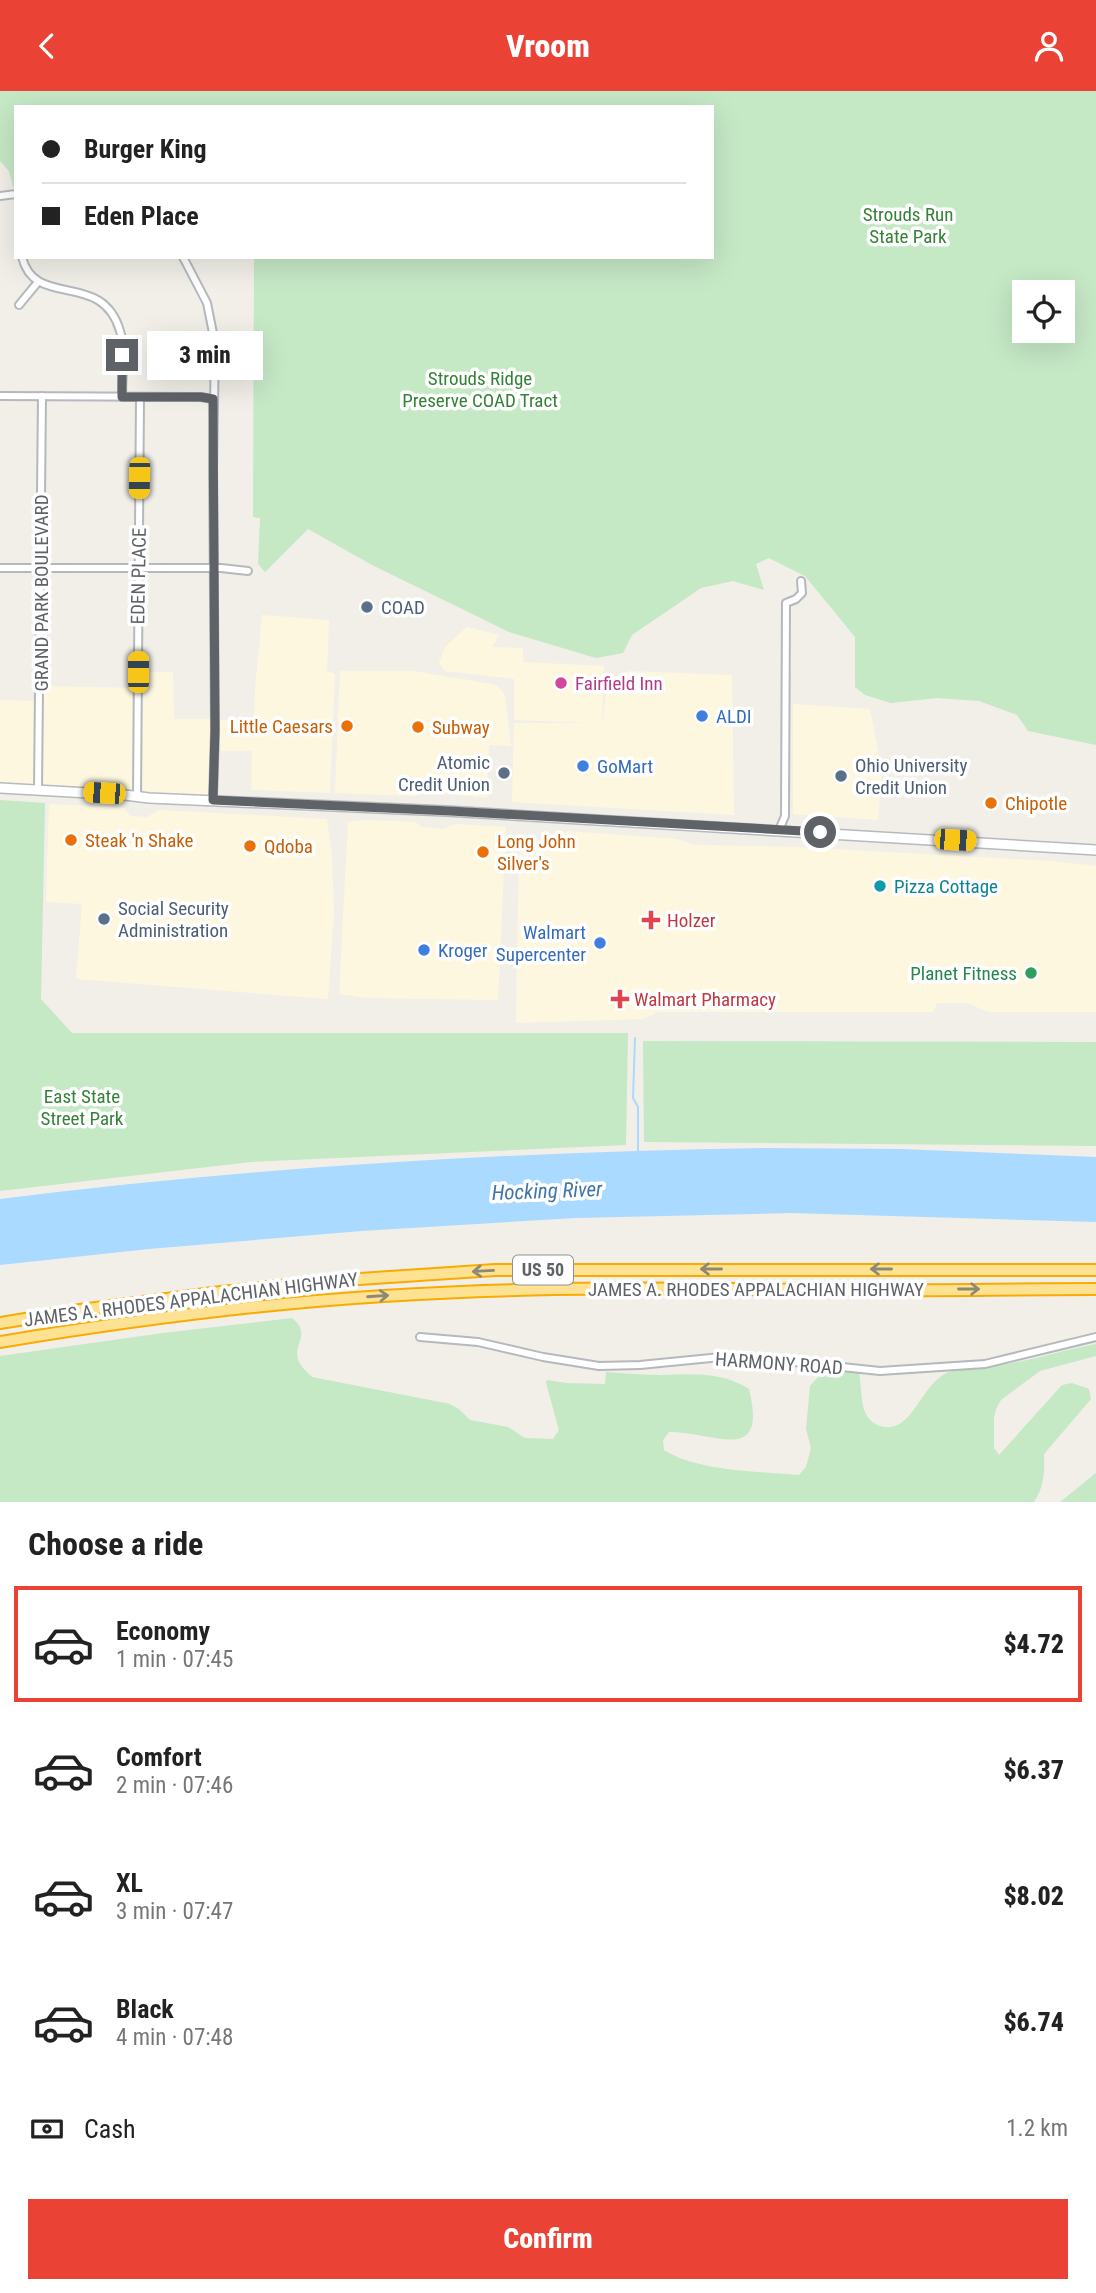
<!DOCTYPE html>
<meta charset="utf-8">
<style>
:root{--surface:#fff;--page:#f2f2f2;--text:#222;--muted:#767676;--line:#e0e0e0;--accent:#ea4335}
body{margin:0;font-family:"Roboto Condensed",sans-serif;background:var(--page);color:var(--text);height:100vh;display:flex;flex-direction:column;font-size:26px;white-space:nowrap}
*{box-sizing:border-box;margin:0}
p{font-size:23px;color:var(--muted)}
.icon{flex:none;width:38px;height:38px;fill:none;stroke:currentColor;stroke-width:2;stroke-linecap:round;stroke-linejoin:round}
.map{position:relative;height:1411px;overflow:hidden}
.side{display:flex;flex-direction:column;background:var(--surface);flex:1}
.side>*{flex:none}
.guide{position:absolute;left:14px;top:14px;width:700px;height:154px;border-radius:0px;box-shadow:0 7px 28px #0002;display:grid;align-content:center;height:154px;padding:0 28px;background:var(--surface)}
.tools{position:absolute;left:1012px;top:189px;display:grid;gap:14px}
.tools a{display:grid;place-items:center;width:63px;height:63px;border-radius:0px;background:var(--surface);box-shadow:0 7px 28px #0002;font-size:35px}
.end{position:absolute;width:32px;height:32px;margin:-16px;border:9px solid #5f6368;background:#fff;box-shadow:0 0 0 4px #fff}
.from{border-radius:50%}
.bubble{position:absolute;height:49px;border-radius:0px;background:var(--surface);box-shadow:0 7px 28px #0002;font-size:23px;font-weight:800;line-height:49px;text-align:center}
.car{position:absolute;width:21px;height:42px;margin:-21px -10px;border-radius:9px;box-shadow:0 0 5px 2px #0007;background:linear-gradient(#f5c518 24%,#345 0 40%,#f5c518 0 76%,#345 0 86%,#f5c518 0)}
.guide b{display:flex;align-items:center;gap:24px;height:66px;font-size:26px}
.guide b+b{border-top:2px solid var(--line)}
.guide i{width:18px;height:18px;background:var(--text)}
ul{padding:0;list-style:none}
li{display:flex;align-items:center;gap:21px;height:116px;margin:0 14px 10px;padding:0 14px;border:4px solid transparent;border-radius:0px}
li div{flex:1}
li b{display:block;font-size:26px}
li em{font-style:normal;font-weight:800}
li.on{border-color:var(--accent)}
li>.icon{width:63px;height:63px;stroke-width:1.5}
h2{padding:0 28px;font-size:32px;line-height:84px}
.pay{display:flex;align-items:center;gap:18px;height:77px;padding:0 28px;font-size:26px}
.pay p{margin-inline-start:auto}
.action{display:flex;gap:14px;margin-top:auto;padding:14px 28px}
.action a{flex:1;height:80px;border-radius:0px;background:var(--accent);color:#fff;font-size:28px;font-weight:800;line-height:80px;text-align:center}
header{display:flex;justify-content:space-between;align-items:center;height:91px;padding:0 28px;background:var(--accent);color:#fff;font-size:32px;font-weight:800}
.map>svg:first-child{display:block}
</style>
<header><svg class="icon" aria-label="back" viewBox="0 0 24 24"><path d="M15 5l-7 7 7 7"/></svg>Vroom<svg class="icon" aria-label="person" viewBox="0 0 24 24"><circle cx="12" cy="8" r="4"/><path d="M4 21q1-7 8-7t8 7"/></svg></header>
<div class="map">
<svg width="1096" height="1411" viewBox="0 0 1096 1411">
<rect width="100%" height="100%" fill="#f1efe8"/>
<!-- commercial -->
<g fill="#fef7e0">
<path d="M262,524L329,529L327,580L335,583L330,702L251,699L252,660H221L218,629L254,630L255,598Z"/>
<path d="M467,536L499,544L492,556L523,557V571L604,575L602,633L608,590L630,580L732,584L734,724L512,711L514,632H594L514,629V588L445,580L439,572L445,556Z"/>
<path d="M340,580H413L497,594L505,604L511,655L489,654L487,707L422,700L416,705L335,702Z"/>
<path d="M138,581H173L174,628H212L213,709L0,697V609L39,610L40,595L138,597Z"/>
<path d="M793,613L870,618L882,680L878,729L793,723Z"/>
<path d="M49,713L124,717L130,725L147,726L159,719L327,728L332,767L334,822L328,908L76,888L82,813L46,811Z"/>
<path d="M367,729L416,731L421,736L444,738L456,733L506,736L498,909L367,907L339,903L348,731Z"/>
<path d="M568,740L677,748L694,754L796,756L1052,770L1096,775V921H988L968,912H937L933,921H658L642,928L516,932L519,762Z"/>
</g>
<!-- green -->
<g fill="#c5e8c5" fill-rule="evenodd">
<path d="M0,0H1096V654L1028,640L1017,624L979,610L937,607L891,612L865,604L855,596V546L805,485L769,467L756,473L764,499L733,490L701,497L632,544L623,562L596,567L509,541L372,474L308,438L265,481L258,473L260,427L253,426L254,166H712V16H16V96H13L9,80L0,70ZM1024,201H1062V240H1024Z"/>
<path d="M0,709L45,712L41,908L72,942H628L626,1054L251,1071L0,1100Z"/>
<path d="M643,950L1096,951V1055L644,1051Z"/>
<path d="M292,1227C312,1243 293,1252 298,1268C300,1275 306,1280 312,1286L450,1313L459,1318L470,1329L508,1336L525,1347L553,1348L559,1339L546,1292L547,1289L566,1292L605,1293L606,1281C624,1282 643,1284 662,1284C693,1283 722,1281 749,1298C768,1375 715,1341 669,1341L663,1349L664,1359C699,1381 758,1380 799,1384L806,1376L811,1357L806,1338L810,1295L817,1287L829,1281L858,1279C864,1296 856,1327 880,1335C910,1345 921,1296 943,1284C959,1274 992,1276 1012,1272C1040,1267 1068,1258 1096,1253V1265L1040,1280L1001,1309L996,1318L994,1327V1357L999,1364L1062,1294L1072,1292L1089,1298L1091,1308L1044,1363C1045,1381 1044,1396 1034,1411H0V1265L163,1242Z"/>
<path d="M1096,1382V1411H1060Z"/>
</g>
<!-- water -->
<path fill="#aadaff" d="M763,1057L901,1058L1096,1066V1131L791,1122L576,1127L361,1140L149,1158L0,1174V1108C253,1076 509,1061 763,1057Z"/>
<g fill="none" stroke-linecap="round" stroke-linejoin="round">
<!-- stream -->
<path stroke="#aadaff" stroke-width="2" d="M635,947L633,1007L638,1016V1061"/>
<defs>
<g id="minor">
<path d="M0,105L16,103"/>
<path d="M22,166C35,219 102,178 120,240C126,259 122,285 122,305"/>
<path d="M183,166L207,212L215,252L213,378L215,639L213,709"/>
<path d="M19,214L38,191"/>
<path d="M0,305L201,306L213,308"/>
<path d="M0,477H221L248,480"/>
<path d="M38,699L42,305"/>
<path d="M137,706L140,306"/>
<path d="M779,739L785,725L786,512L796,508L802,502L801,490"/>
<path d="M420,1246L478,1251L543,1266L599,1275L640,1274L721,1266L775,1269L880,1280L985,1273L1096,1246"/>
</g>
<path id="secondary" d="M0,697L125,704L149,707L446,720L1096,759"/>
<g id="motorway">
<path d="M0,1232L80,1219L221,1201L329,1190L495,1179H1096"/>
<path d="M0,1251C127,1230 255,1213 384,1205C533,1195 682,1197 831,1199C919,1200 1008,1198 1096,1198"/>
</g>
</defs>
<!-- minor casing -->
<use href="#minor" stroke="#b5b8bc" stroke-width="10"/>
<!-- secondary casing -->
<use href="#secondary" stroke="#b6babf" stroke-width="12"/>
<!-- motorway casing -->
<use href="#motorway" stroke="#f9ab00" stroke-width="14"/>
<!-- minor -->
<use href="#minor" stroke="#fff" stroke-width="6"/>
<!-- secondary -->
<use href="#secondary" stroke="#fff" stroke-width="9"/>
<!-- motorway -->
<use href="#motorway" stroke="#fde293" stroke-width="10"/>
</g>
<!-- one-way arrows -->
<defs><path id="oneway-shaft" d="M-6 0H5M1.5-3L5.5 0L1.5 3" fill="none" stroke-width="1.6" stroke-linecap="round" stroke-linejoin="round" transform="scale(1.75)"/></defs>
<g stroke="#8e8975">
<use href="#oneway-shaft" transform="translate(711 1178) rotate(-180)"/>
<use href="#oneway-shaft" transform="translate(881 1178) rotate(180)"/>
<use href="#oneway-shaft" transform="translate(483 1180) rotate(177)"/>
<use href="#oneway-shaft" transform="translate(969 1198)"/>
<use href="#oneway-shaft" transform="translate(378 1205) rotate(-4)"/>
</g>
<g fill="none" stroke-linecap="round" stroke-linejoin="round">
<!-- route -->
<path stroke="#5f6368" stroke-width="9" d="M122,264V306H201L213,308L215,639L213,709L450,720L820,741"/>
</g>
<!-- markers -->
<g fill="#5c6f8a" stroke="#fff" stroke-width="2.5">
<circle cx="367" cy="516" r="7"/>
<circle cx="504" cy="682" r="7"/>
<circle cx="841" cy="685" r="7"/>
<circle cx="104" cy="828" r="7"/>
</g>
<circle fill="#d1479c" stroke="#fff" stroke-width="2.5" cx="561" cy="592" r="7"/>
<g fill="#3f7fe0" stroke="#fff" stroke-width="2.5">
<circle cx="702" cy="625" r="7"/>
<circle cx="583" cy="675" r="7"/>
<circle cx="600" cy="852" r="7"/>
<circle cx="424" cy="859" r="7"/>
</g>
<g fill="#e8710a" stroke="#fff" stroke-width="2.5">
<circle cx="347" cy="635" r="7"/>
<circle cx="418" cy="636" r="7"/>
<circle cx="991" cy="712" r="7"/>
<circle cx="71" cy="749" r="7"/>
<circle cx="250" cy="755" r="7"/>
<circle cx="483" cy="761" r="7"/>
</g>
<circle fill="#0f9aa8" stroke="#fff" stroke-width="2.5" cx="880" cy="795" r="7"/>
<g fill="#e0444e" stroke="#fff" stroke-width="2.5">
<path d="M647.5 818.5h7v7h7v7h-7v7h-7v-7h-7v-7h7z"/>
<path d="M616.5 897.5h7v7h7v7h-7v7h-7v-7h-7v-7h7z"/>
</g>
<circle fill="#2e9e5b" stroke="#fff" stroke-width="2.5" cx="1031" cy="882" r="7"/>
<g text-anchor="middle" stroke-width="7" stroke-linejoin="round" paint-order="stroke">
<!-- shield labels -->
<rect fill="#fff" stroke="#8f9295" stroke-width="2" x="513" y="1164.5" width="60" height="29" rx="5"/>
<g font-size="18" font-weight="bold" fill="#5f6368">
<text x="543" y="1185">US 50</text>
</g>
<!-- park labels -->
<g font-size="19" fill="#348238" stroke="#fff">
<text x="908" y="130">Strouds Run<tspan x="908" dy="22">State Park</tspan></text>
<text x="480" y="294">Strouds Ridge<tspan x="480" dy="22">Preserve COAD Tract</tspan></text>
<text x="82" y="1012">East State<tspan x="82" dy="22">Street Park</tspan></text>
</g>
<!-- street labels -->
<g font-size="19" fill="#5f6368" stroke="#fff">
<text transform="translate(138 485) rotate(-89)" y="7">EDEN PLACE</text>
<text transform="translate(41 502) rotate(-90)" y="7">GRAND PARK BOULEVARD</text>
<text x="756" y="1205">JAMES A. RHODES APPALACHIAN HIGHWAY</text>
<text transform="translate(191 1208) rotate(-7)" y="7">JAMES A. RHODES APPALACHIAN HIGHWAY</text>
<text transform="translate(779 1272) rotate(4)" y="7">HARMONY ROAD</text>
</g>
<!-- service labels -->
<g font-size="19" fill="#4e5e75" stroke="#fff" text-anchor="start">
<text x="381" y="523">COAD</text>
<text x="490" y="678" text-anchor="end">Atomic<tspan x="490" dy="22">Credit Union</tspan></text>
<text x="855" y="681">Ohio University<tspan x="855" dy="22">Credit Union</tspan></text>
<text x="118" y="824">Social Security<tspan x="118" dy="22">Administration</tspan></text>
</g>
<!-- hotel labels -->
<g font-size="19" fill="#b23c85" stroke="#fff" text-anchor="start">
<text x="575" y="599">Fairfield Inn</text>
</g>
<!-- shop labels -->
<g font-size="19" fill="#366cbe" stroke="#fff" text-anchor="start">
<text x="716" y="632">ALDI</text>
<text x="597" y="682">GoMart</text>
<text x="586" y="848" text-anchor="end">Walmart<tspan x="586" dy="22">Supercenter</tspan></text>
<text x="438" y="866">Kroger</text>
</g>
<!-- food labels -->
<g font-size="19" fill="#c56008" stroke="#fff" text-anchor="start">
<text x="333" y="642" text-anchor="end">Little Caesars</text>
<text x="432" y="643">Subway</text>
<text x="1005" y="719">Chipotle</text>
<text x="85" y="756">Steak 'n Shake</text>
<text x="497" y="757">Long John<tspan x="497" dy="22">Silver's</tspan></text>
<text x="264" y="762">Qdoba</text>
</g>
<!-- culture labels -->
<g font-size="19" fill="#0d838f" stroke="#fff" text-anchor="start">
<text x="894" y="802">Pizza Cottage</text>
</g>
<!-- health labels -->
<g font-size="19" fill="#be3a42" stroke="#fff" text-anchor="start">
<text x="667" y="836">Holzer</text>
<text x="634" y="915">Walmart Pharmacy</text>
</g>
<!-- leisure labels -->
<g font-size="19" fill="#27864d" stroke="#fff" text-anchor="end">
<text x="1017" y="889">Planet Fitness</text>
</g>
<!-- water labels -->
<g font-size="21" font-style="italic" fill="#4174aa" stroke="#fff">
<text transform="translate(547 1100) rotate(-2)" y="7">Hocking River</text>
</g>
</g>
</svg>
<div class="tools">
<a><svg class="icon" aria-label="locate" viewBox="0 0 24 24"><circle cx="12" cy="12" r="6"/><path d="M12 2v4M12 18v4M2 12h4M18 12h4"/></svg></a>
</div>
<i class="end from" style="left:820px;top:741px"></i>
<i class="end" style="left:122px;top:264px"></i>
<div class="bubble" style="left:147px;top:240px;width:116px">3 min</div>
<i class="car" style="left:139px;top:387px;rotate:181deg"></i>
<i class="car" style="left:138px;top:581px;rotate:0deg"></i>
<i class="car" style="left:104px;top:702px;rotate:273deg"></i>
<i class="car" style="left:955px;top:749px;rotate:93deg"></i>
<div class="guide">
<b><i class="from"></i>Burger King</b>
<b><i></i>Eden Place</b>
</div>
</div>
<section class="side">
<h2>Choose a ride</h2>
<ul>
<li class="on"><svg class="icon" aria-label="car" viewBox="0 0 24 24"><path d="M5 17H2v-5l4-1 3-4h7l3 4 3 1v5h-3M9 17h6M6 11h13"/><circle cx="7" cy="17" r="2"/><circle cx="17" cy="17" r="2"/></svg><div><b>Economy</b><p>1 min · 07:45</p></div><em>$4.72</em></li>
<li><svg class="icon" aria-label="car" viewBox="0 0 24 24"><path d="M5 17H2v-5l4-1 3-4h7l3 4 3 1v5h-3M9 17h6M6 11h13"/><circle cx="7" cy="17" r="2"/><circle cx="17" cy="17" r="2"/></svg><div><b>Comfort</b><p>2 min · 07:46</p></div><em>$6.37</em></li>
<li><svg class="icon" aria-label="car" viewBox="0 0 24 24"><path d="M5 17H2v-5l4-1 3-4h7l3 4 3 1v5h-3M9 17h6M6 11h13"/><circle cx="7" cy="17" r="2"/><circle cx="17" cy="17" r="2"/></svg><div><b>XL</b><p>3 min · 07:47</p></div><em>$8.02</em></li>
<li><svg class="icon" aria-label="car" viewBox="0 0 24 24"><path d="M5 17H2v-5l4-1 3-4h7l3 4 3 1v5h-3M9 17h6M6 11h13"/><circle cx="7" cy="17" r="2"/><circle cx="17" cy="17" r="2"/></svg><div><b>Black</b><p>4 min · 07:48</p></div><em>$6.74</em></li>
</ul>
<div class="pay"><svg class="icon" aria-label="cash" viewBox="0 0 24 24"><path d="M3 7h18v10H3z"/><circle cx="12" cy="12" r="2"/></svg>Cash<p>1.2 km</p></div>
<div class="action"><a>Confirm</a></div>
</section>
